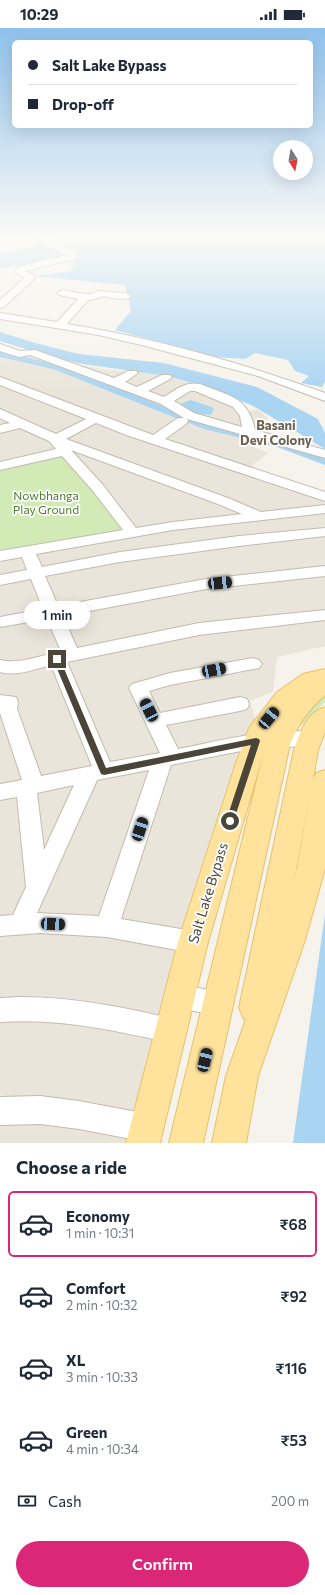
<!DOCTYPE html>
<meta charset="utf-8">
<style>
:root{--surface:#fff;--page:#f6f6f7;--text:#1f2937;--muted:#747a83;--line:#e0e1e3;--accent:#db2777}
body{margin:0;font-family:Commissioner,sans-serif;background:var(--page);color:var(--text);height:100vh;display:flex;flex-direction:column;font-size:15px;white-space:nowrap}
*{box-sizing:border-box;margin:0}
p{font-size:13px;color:var(--muted)}
.icon{flex:none;width:22px;height:22px;fill:none;stroke:currentColor;stroke-width:2;stroke-linecap:round;stroke-linejoin:round}
.map{position:relative;height:1115px;overflow:hidden}
.panel{display:flex;flex-direction:column;background:var(--surface);flex:1}
.panel>*{flex:none}
.hud{position:absolute;left:12px;top:12px;width:301px;height:88px;border-radius:6px;box-shadow:0 4px 16px #0002;display:grid;align-content:center;height:88px;padding:0 16px;background:var(--surface)}
.needle{width:26px;rotate:169deg}
.buttons{position:absolute;left:273px;top:112px;display:grid;gap:8px}
.buttons a{display:grid;place-items:center;width:40px;height:40px;border-radius:50%;background:var(--surface);box-shadow:0 4px 16px #0002;font-size:20px}
.end{position:absolute;width:18px;height:18px;margin:-9px;border:5px solid #4b4439;background:#fff;box-shadow:0 0 0 2px #fff}
.from{border-radius:50%}
.bubble{position:absolute;height:28px;border-radius:14px;background:var(--surface);box-shadow:0 4px 16px #0002;font-size:13px;font-weight:600;line-height:28px;text-align:center}
.car{position:absolute;width:12px;height:24px;margin:-12px -6px;border-radius:5px;box-shadow:0 0 3px 1px #0007;background:linear-gradient(#222 24%,#8ab4d8 0 40%,#222 0 76%,#8ab4d8 0 86%,#222 0)}
.hud b{display:flex;align-items:center;gap:14px;height:38px;font-size:15px}
.hud b+b{border-top:1px solid var(--line)}
.hud i{width:10px;height:10px;background:var(--text)}
ul{padding:0;list-style:none}
li{display:flex;align-items:center;gap:12px;height:66px;margin:0 8px 6px;padding:0 8px;border:2px solid transparent;border-radius:6px}
li div{flex:1}
li b{display:block;font-size:15px}
li em{font-style:normal;font-weight:600}
li.active{border-color:var(--accent)}
li>.icon{width:36px;height:36px;stroke-width:1.5}
h2{padding:0 16px;font-size:18px;line-height:48px}
.pay{display:flex;align-items:center;gap:10px;height:44px;padding:0 16px;font-size:15px}
.pay p{margin-inline-start:auto}
.action{display:flex;gap:8px;margin-top:auto;padding:8px 16px}
.action a{flex:1;height:46px;border-radius:24px;background:var(--accent);color:#fff;font-size:16px;font-weight:600;line-height:46px;text-align:center}
.status{display:flex;justify-content:space-between;align-items:center;height:28px;padding:0 20px;background:var(--surface);direction:ltr}
.status svg{height:11px;fill:currentColor}
.map>svg:first-child{display:block}
</style>
<div class="status"><b>10:29</b><svg viewBox="0 0 49 12"><path d="M0 12V9h3v3zM5 12V6h3v6zM10 12V3h3v9zM15 12V0h3v12zM26 1h20v11H26zM47 4h2v5h-2z"/></svg></div>
<div class="map">
<svg width="325" height="1115" viewBox="0 0 325 1115">
<rect width="100%" height="100%" fill="#f6f3ec"/>
<!-- residential -->
<g fill="#eae5da">
<path d="M0,315L38,329L101,341L157,346L216,362L242,375L239,379L247,383L258,382L268,390L261,402L249,417L268,425L247,442L96,389L56,409L0,382Z"/>
<path d="M0,387L52,414L60,423L0,437Z"/>
<path d="M94,391L325,471V479L135,502L59,412Z"/>
<path d="M325,484V618L277,629L273,664L250,673L257,697L249,710L108,739L64,633L34,525L187,500Z"/>
<path d="M23,528L66,626L51,629L95,742L0,761V532Z"/>
<path d="M246,722L218,792L134,1115H0V767Z"/>
</g>
<!-- green -->
<g fill="#d2eab5">
<path d="M63,427L127,503L0,527V441Z"/>
<path d="M325,666V674L303,696L298,694Z"/>
</g>
<!-- water -->
<g fill="#a9d4f2">
<path d="M52,210H325V353L322,359L301,355L309,348L295,343L288,332L255,325L245,331L214,329L115,302L131,283L125,257L33,248L71,243L76,226Z"/>
<path d="M42,216L67,225L66,230L0,240V226Z"/>
<path d="M0,304L35,315L79,326L164,335L257,359L318,391L325,405V421L253,378L213,361L167,348L83,336L48,328L0,313Z"/>
<path d="M191,372L214,380L211,387L201,386L195,389L178,377Z"/>
<path d="M325,886V1115H293Z"/>
</g>
<g fill="none" stroke-linecap="round" stroke-linejoin="round">
<!-- canal -->
<path fill="#a9d4f2" fill-rule="evenodd" d="M0,323L59,337L210,397L283,415L325,431V437L277,419L204,401L53,341L0,329Z"/>
<defs>
<g id="minor">
<path d="M40,210H49L48,211L75,224L77,229L75,231L25,243L33,247L35,250L4,279L0,280V272L24,250L15,244L17,239L67,227L40,214L39,212Z"/>
<path d="M62,262L85,266H92L97,263L126,265L131,268C123,276 109,266 100,269C95,271 93,272 88,272L67,296C155,310 242,335 325,365V373L258,348L145,318L99,307L0,291V285L57,294L78,271L59,267L57,265Z"/>
<path d="M0,316L20,323L35,322L114,350L128,343H136L138,345L125,354L137,359L162,347H170L172,349L170,351L148,363L164,369C175,362 186,353 200,356C229,368 248,368 255,402L325,422V430L187,391L188,393L186,396L165,411L325,464V473L129,408L96,395L66,411L228,470L261,484L325,477V485L173,502L36,526L42,539L120,524L239,508L325,500V508L239,518L120,534L45,548L58,578L206,551L325,538V548L206,561L63,588L77,620L199,595L325,582V592L199,607L67,634L110,734L160,725L129,660L132,656L170,645L253,630L259,632L262,636L259,640L170,657L149,663L160,685L240,669L247,671L249,676L247,681L240,683L166,697L178,721C214,714 282,696 316,706L319,711L316,716L309,718L256,720L171,737L121,891L193,903L201,906L205,914L201,922L193,925L107,909L40,905L0,908V888L13,887L26,859L17,769L0,772V756L22,752L0,685V667L16,669L18,674L17,681L41,748L92,738L51,637C35,641 16,649 0,644V632C18,637 42,627 61,623L47,591L0,599V589L43,581L31,551L0,557V547L27,542L22,529L0,533V523L123,502L93,463L62,428L0,442V434L56,421L49,413L20,400L0,405V397L10,395L0,390V381L56,406L86,391L0,357V349L153,407L178,390H184L161,376L30,327L19,329L0,323ZM190,363H195L233,379L240,388L242,399L194,385L174,373ZM71,422L218,476L242,486L173,494L136,500L103,457ZM149,742L99,888L37,885L97,752ZM74,757L44,822L37,765Z"/>
<path d="M180,956L218,964L227,968L230,976L227,984L218,988L180,980L171,976L168,968L171,960Z"/>
<path d="M21,969C61,969 99,975 138,983C152,986 167,989 180,994L184,1003L180,1012L171,1015C114,1002 59,990 0,994V970Z"/>
<path d="M40,1068L79,1073L147,1086L157,1090L161,1100L157,1110L147,1114L79,1101L40,1096L0,1097V1069Z"/>
</g>
<g id="major">
<path d="M325,641V667C309,681 298,696 290,716L203,1115H169L263,727L208,914L160,1115H126L178,914L236,735L249,700L277,664L303,646Z"/>
<path d="M325,679V704L318,722L313,751L316,745L325,742V840L305,912L258,1048L246,1115H212L226,1048L246,991H244L239,980L294,722C299,706 307,684 325,679ZM310,766L297,840L294,852Z"/>
</g>
</defs>
<!-- minor casing -->
<use href="#minor" stroke="#c2bbae" stroke-width="2"/>
<!-- major casing -->
<use href="#major" stroke="#e6c16a" stroke-width="2"/>
<!-- minor -->
<use href="#minor" fill="#fff" fill-rule="evenodd"/>
<!-- major -->
<use href="#major" fill="#ffe39c" fill-rule="evenodd"/>
</g>
<!-- sky -->
<linearGradient id="sky" x2="0" y2="1"><stop stop-color="#8fc1ec"/><stop offset="0.57" stop-color="#fbfaf6"/><stop offset="1" stop-color="#fbfaf6" stop-opacity="0"/></linearGradient>
<rect width="325" height="366" fill="url(#sky)"/>
<!-- route -->
<path fill="#4b4439" d="M57,628L60,631L106,740L256,710L259,711L260,713L233,795L230,796L226,793L251,717L104,747L101,746L53,631Z"/>
<g text-anchor="middle" stroke-width="3.5" stroke-linejoin="round" paint-order="stroke">
<!-- park labels -->
<g font-size="12" fill="#4a7f2a" stroke="#fff">
<text x="46" y="472">Nowbhanga<tspan x="46" dy="14">Play Ground</tspan></text>
</g>
<!-- far-district labels -->
<g font-size="13" font-weight="bold" fill="#6e6250" stroke="#fff">
<text x="276" y="402">Basani<tspan x="276" dy="15">Devi Colony</tspan></text>
</g>
<!-- near-street labels -->
<g font-size="14" fill="#4b4439" stroke="#fff">
<text transform="translate(208 865) rotate(-73)" y="5">Salt Lake Bypass</text>
</g>
</g>
</svg>
<div class="buttons">
<a><svg class="needle" viewBox="-14 -14 28 28"><path d="M0-13l5 13h-10z" fill="#e53935"/><path d="M0 13l5-13h-10z" fill="#747a83"/></svg></a>
</div>
<i class="end from" style="left:230px;top:793px"></i>
<i class="end" style="left:57px;top:631px"></i>
<div class="bubble" style="left:24px;top:573px;width:66px">1 min</div>
<i class="car" style="left:220px;top:555px;rotate:84deg"></i>
<i class="car" style="left:214px;top:642px;rotate:79deg"></i>
<i class="car" style="left:149px;top:682px;rotate:333deg"></i>
<i class="car" style="left:269px;top:690px;rotate:40deg"></i>
<i class="car" style="left:140px;top:801px;rotate:18deg"></i>
<i class="car" style="left:53px;top:896px;rotate:93deg"></i>
<i class="car" style="left:205px;top:1032px;rotate:13deg"></i>
<div class="hud">
<b><i class="from"></i>Salt Lake Bypass</b>
<b><i></i>Drop-off</b>
</div>
</div>
<section class="panel">
<h2>Choose a ride</h2>
<ul>
<li class="active"><svg class="icon" aria-label="car" viewBox="0 0 24 24"><path d="M5 17H2v-5l4-1 3-4h7l3 4 3 1v5h-3M9 17h6M6 11h13"/><circle cx="7" cy="17" r="2"/><circle cx="17" cy="17" r="2"/></svg><div><b>Economy</b><p>1 min · 10:31</p></div><em>₹68</em></li>
<li><svg class="icon" aria-label="car" viewBox="0 0 24 24"><path d="M5 17H2v-5l4-1 3-4h7l3 4 3 1v5h-3M9 17h6M6 11h13"/><circle cx="7" cy="17" r="2"/><circle cx="17" cy="17" r="2"/></svg><div><b>Comfort</b><p>2 min · 10:32</p></div><em>₹92</em></li>
<li><svg class="icon" aria-label="car" viewBox="0 0 24 24"><path d="M5 17H2v-5l4-1 3-4h7l3 4 3 1v5h-3M9 17h6M6 11h13"/><circle cx="7" cy="17" r="2"/><circle cx="17" cy="17" r="2"/></svg><div><b>XL</b><p>3 min · 10:33</p></div><em>₹116</em></li>
<li><svg class="icon" aria-label="car" viewBox="0 0 24 24"><path d="M5 17H2v-5l4-1 3-4h7l3 4 3 1v5h-3M9 17h6M6 11h13"/><circle cx="7" cy="17" r="2"/><circle cx="17" cy="17" r="2"/></svg><div><b>Green</b><p>4 min · 10:34</p></div><em>₹53</em></li>
</ul>
<div class="pay"><svg class="icon" aria-label="cash" viewBox="0 0 24 24"><path d="M3 7h18v10H3z"/><circle cx="12" cy="12" r="2"/></svg>Cash<p>200 m</p></div>
<div class="action"><a>Confirm</a></div>
</section>
